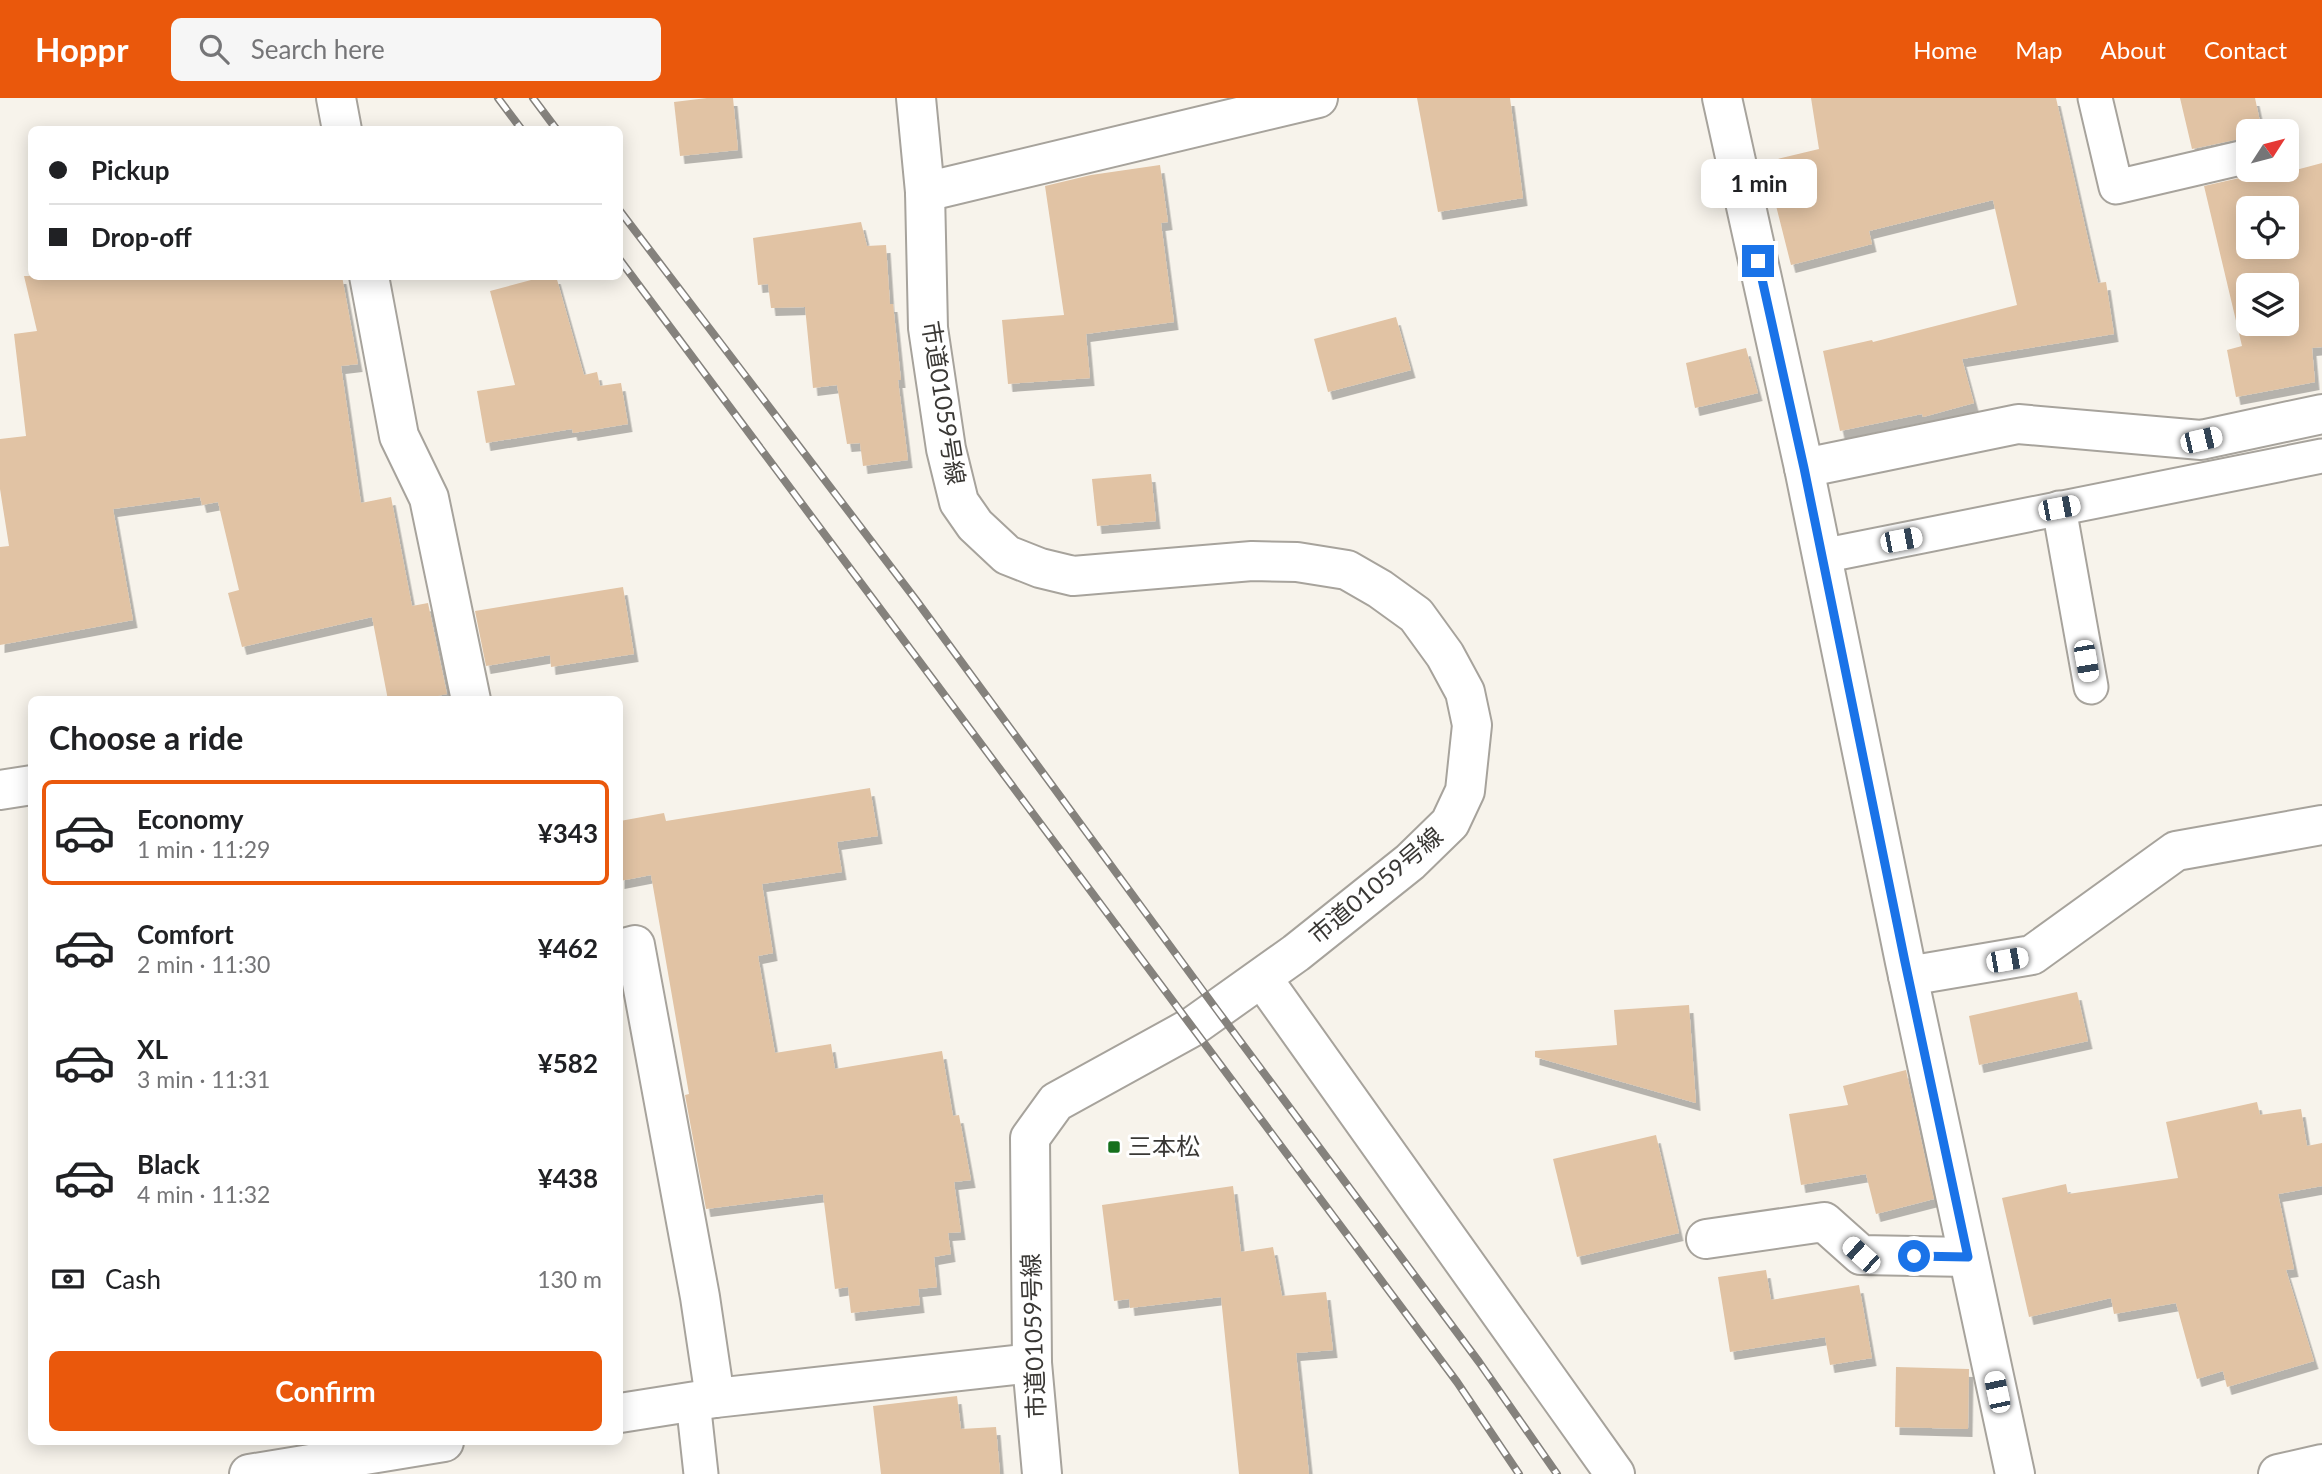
<!DOCTYPE html>
<meta charset="utf-8">
<style>
:root{--surface:#fff;--page:#f6f6f6;--text:#202124;--muted:#757577;--line:#e0e0e0;--accent:#ea580c}
body{margin:0;font-family:Lato,"Noto Sans JP",sans-serif;background:var(--page);color:var(--text);height:100vh;display:flex;flex-direction:column;font-size:26px;white-space:nowrap}
*{box-sizing:border-box;margin:0}
p{font-size:23px;color:var(--muted)}
.icon{flex:none;width:38px;height:38px;fill:none;stroke:currentColor;stroke-width:2;stroke-linecap:round;stroke-linejoin:round}
.map{position:relative;flex:1;overflow:hidden}
.side{position:absolute;left:28px;top:598px;width:595px;height:749px;display:flex;flex-direction:column;background:var(--surface);border-radius:10px;box-shadow:0 4px 18px #0003}
.side>*{flex:none}
.top-card{position:absolute;left:28px;top:28px;width:595px;height:154px;border-radius:10px;box-shadow:0 4px 18px #0003;display:grid;align-content:center;height:154px;padding:0 21px;background:var(--surface)}
.needle{width:46px;rotate:54deg}
.buttons{position:absolute;left:2236px;top:21px;display:grid;gap:14px}
.buttons a{display:grid;place-items:center;width:63px;height:63px;border-radius:10px;background:var(--surface);box-shadow:0 4px 18px #0003;font-size:35px}
.end{position:absolute;width:32px;height:32px;margin:-16px;border:9px solid #1a73e8;background:#fff;box-shadow:0 0 0 4px #fff}
.from{border-radius:50%}
.bubble{position:absolute;height:49px;border-radius:10px;background:var(--surface);box-shadow:0 4px 18px #0003;font-size:23px;font-weight:700;line-height:49px;text-align:center}
.car{position:absolute;width:21px;height:42px;margin:-21px -10px;border-radius:9px;box-shadow:0 0 5px 2px #0007;background:linear-gradient(#fff 24%,#345 0 40%,#fff 0 76%,#345 0 86%,#fff 0)}
.top-card b{display:flex;align-items:center;gap:24px;height:66px;font-size:26px}
.top-card b+b{border-top:2px solid var(--line)}
.top-card i{width:18px;height:18px;background:var(--text)}
ul{padding:0;list-style:none}
li{display:flex;align-items:center;gap:21px;height:105px;margin:0 14px 10px;padding:0 7px;border:4px solid transparent;border-radius:10px}
li div{flex:1}
li b{display:block;font-size:26px}
li em{font-style:normal;font-weight:700}
li.on{border-color:var(--accent)}
li>.icon{width:63px;height:63px;stroke-width:1.5}
h2{padding:0 21px;font-size:32px;line-height:84px}
.pay{display:flex;align-items:center;gap:18px;height:77px;padding:0 21px;font-size:26px}
.pay p{margin-inline-start:auto}
.cta{display:flex;gap:14px;margin-top:auto;padding:14px 21px}
.cta a{flex:1;height:80px;border-radius:10px;background:var(--accent);color:#fff;font-size:28px;font-weight:700;line-height:80px;text-align:center}
header{display:flex;align-items:center;gap:42px;box-sizing:border-box;height:98px;padding:0 35px;background:var(--accent);color:#fff}
header strong{font-size:33px}
nav{display:flex;gap:38px;margin-inline-start:auto;font-size:24px}
.search{width:490px;height:63px;background:var(--page);display:flex;align-items:center;gap:18px;box-sizing:border-box;padding:0 24px;border-radius:10px;color:var(--muted);font-size:26px}
.map>svg:first-child{display:block}
</style>
<header>
<strong>Hoppr</strong>
<div class="search"><svg class="icon" aria-label="search" viewBox="0 0 24 24"><circle cx="10" cy="10" r="6"/><path d="M15 15l6 6"/></svg>Search here</div>
<nav><a>Home</a><a>Map</a><a>About</a><a>Contact</a></nav>
</header>
<div class="map">
<svg width="2322" height="1376" viewBox="0 0 2322 1376">
<defs>
<filter id="shadow"><feDropShadow dx="4.5" dy="8" stdDeviation="0" flood-color="#0004"/></filter>
</defs>
<rect width="100%" height="100%" fill="#f7f3eb"/>
<!-- building -->
<g fill="#e1c3a4" fill-rule="evenodd" filter="url(#shadow)">
<path d="M707,0H733L738,52L680,58L674,4Z"/>
<path d="M1417,0H1510L1523,100L1438,114Z"/>
<path d="M1811,0H2056L2098,185L2106,184L2114,236L1962,261L1974,305L1923,319L1922,316L1840,333L1823,253L1872,242L1873,244L2017,207L1993,102L1869,133L1872,146L1791,167L1765,64L1819,51Z"/>
<path d="M2180,0H2255L2262,33H2249V39L2192,51Z"/>
<path d="M2322,65V249L2312,250L2315,284L2236,299L2227,252L2242,248L2204,88L2253,77L2262,72H2271L2273,78ZM2249,110H2287V149H2249ZM2249,187H2287V226H2249Z"/>
<path d="M1160,67L1168,124L1161,125L1174,224L1086,236L1090,280L1008,286L1002,222L1064,217L1045,88L1091,77Z"/>
<path d="M861,124L867,148L886,147L890,206H893L901,282H898L908,362L863,368L860,345L847,346L837,287L813,290L805,209L771,210L768,186L758,187L753,140Z"/>
<path d="M24,178H342L358,266L341,268L361,405L391,399L412,508L428,505L447,596L418,602H388L372,519L242,549L228,495L239,492L218,404L202,407L200,399L113,411L133,522L0,547V449L9,448L0,391V341L26,338L14,236L37,233Z"/>
<path d="M546,178H556L584,277L597,274L600,288L621,285L628,326L573,335L572,331L486,345L477,293L515,287L490,193Z"/>
<path d="M1396,219L1411,272L1328,294L1314,241Z"/>
<path d="M1746,250L1758,295L1695,310L1686,265Z"/>
<path d="M1151,376L1156,423L1097,428L1092,381Z"/>
<path d="M623,489L634,556L551,569L550,557L486,568L475,513Z"/>
<path d="M870,690L878,738L837,744L842,774L762,786L773,855L758,858L775,955L831,946L835,971L942,953L953,1018L959,1017L971,1082L954,1084L961,1134L948,1135L951,1156L934,1159L937,1189L918,1191L920,1207L851,1215L848,1189L835,1191L823,1096L706,1111L685,997L689,996L651,777L620,783V723L664,715L666,723Z"/>
<path d="M2077,894L2088,943L1979,967L1969,918Z"/>
<path d="M1689,907L1696,1005L1535,959V953L1617,947L1614,912Z"/>
<path d="M1906,972L1934,1101L1876,1116L1866,1076L1801,1087L1789,1016L1848,1007L1843,988Z"/>
<path d="M2257,1004L2260,1017L2301,1011L2307,1048L2322,1045V1088L2278,1096L2294,1171L2286,1172L2314,1263L2227,1289L2223,1273L2197,1281L2176,1205L2114,1216L2111,1200L2029,1219L2002,1100L2066,1086L2068,1096L2178,1080L2166,1024Z"/>
<path d="M1656,1037L1679,1135L1577,1159L1553,1061Z"/>
<path d="M1233,1088L1241,1154L1273,1149L1282,1198L1326,1194L1333,1252L1296,1255L1309,1376H1239L1221,1199L1130,1210L1129,1201L1114,1203L1102,1107Z"/>
<path d="M1766,1172L1771,1202L1859,1187L1872,1260L1830,1267L1825,1239L1730,1254L1718,1179Z"/>
<path d="M1896,1269L1969,1271L1968,1331L1895,1329Z"/>
<path d="M957,1298L961,1331L996,1329L1000,1376H881L873,1308Z"/>
</g>
<g fill="none" stroke-linecap="round" stroke-linejoin="round">
<defs>
<g id="service">
<path d="M2095,0L2116,89L2249,58"/>
<path d="M2059,410L2091,589"/>
<path d="M1822,458L2322,358"/>
<path d="M693,1303L701,1376"/>
</g>
<g id="minor">
<path d="M336,0L342,32"/>
<path d="M1722,0L1804,370L1905,864L2015,1376"/>
<path d="M925,94L1318,0"/>
<path d="M369,178L399,338L429,400L471,602"/>
<path d="M1804,370L2018,326L2201,342L2322,316"/>
<path d="M0,692L32,687"/>
<path d="M620,851L635,847L700,1199L715,1300"/>
<path d="M1908,878L2032,857L2176,753L2322,727"/>
<path d="M1262,880L1615,1376"/>
<path d="M1706,1141L1824,1124L1861,1157L1968,1159"/>
<path d="M620,1315L715,1300L1032,1265"/>
<path d="M249,1376L444,1344"/>
<path d="M2278,1376L2322,1366"/>
</g>
<path id="tertiary" d="M916,0L925,94L928,230L946,351L959,404L975,427L1007,457L1040,470L1073,478L1252,463L1297,464L1347,472L1380,491L1416,517L1445,557L1465,594L1472,627L1465,693L1450,725L1410,764L1296,855L1192,929L1056,1004L1030,1040L1032,1265L1042,1376"/>
</defs>
<!-- service casing -->
<use href="#service" stroke="#a7a39c" stroke-width="37"/>
<!-- minor casing -->
<use href="#minor" stroke="#a7a39c" stroke-width="42"/>
<!-- tertiary casing -->
<use href="#tertiary" stroke="#a7a39c" stroke-width="42"/>
<!-- service -->
<use href="#service" stroke="#fff" stroke-width="33"/>
<!-- minor -->
<use href="#minor" stroke="#fff" stroke-width="38"/>
<!-- tertiary -->
<use href="#tertiary" stroke="#fff" stroke-width="38"/>
<defs>
<g id="rail">
<path d="M498,0L522,32"/>
<path d="M533,0L557,32"/>
<path d="M620,113L916,502L1217,912L1479,1264L1557,1376"/>
<path d="M620,162L1457,1284L1519,1376"/>
</g>
</defs>
<!-- rail casing -->
<use href="#rail" stroke="#85827d" stroke-width="8"/>
<!-- rail -->
<use href="#rail" stroke="#fff" stroke-width="5" stroke-dasharray="16" stroke-linecap="butt"/>
</g>
<g fill="none" stroke-linecap="round" stroke-linejoin="round">
<!-- route -->
<path stroke="#1a73e8" stroke-width="9" d="M1758,163L1804,370L1905,864L1968,1159L1914,1158"/>
</g>
<!-- markers -->
<rect fill="#15701c" stroke="#fff" stroke-width="2.5" x="1107" y="1042" width="14" height="14" rx="3.5"/>
<g text-anchor="middle" stroke-width="6" stroke-linejoin="round" paint-order="stroke">
<!-- street labels -->
<g font-size="24" fill="#3a3835" stroke="#fff">
<text transform="translate(943 305) rotate(81)" y="8">市道01059号線</text>
<text transform="translate(1376 788) rotate(-40)" y="8">市道01059号線</text>
<text transform="translate(1034 1238) rotate(-92)" y="8">市道01059号線</text>
</g>
<!-- poi labels -->
<g font-size="24" fill="#3a3835" stroke="#fff" text-anchor="start">
<text x="1128" y="1057">三本松</text>
</g>
</g>
</svg>
<div class="buttons">
<a><svg class="needle" viewBox="-14 -14 28 28"><path d="M0-13l5 13h-10z" fill="#e53935"/><path d="M0 13l5-13h-10z" fill="#757577"/></svg></a>
<a><svg class="icon" aria-label="locate" viewBox="0 0 24 24"><circle cx="12" cy="12" r="6"/><path d="M12 2v4M12 18v4M2 12h4M18 12h4"/></svg></a>
<a><svg class="icon" aria-label="layers" viewBox="0 0 24 24"><path d="M12 4l9 5-9 5-9-5zM3 14l9 5 9-5"/></svg></a>
</div>
<i class="end from" style="left:1914px;top:1158px"></i>
<i class="end" style="left:1758px;top:163px"></i>
<div class="bubble" style="left:1701px;top:61px;width:116px">1 min</div>
<i class="car" style="left:2201px;top:342px;rotate:77deg"></i>
<i class="car" style="left:2059px;top:410px;rotate:79deg"></i>
<i class="car" style="left:1901px;top:442px;rotate:79deg"></i>
<i class="car" style="left:2086px;top:563px;rotate:170deg"></i>
<i class="car" style="left:2007px;top:862px;rotate:80deg"></i>
<i class="car" style="left:1861px;top:1157px;rotate:312deg"></i>
<i class="car" style="left:1997px;top:1294px;rotate:348deg"></i>
<div class="top-card">
<b><i class="from"></i>Pickup</b>
<b><i></i>Drop-off</b>
</div>
<section class="side">
<h2>Choose a ride</h2>
<ul>
<li class="on"><svg class="icon" aria-label="car" viewBox="0 0 24 24"><path d="M5 17H2v-5l4-1 3-4h7l3 4 3 1v5h-3M9 17h6M6 11h13"/><circle cx="7" cy="17" r="2"/><circle cx="17" cy="17" r="2"/></svg><div><b>Economy</b><p>1 min · 11:29</p></div><em>¥343</em></li>
<li><svg class="icon" aria-label="car" viewBox="0 0 24 24"><path d="M5 17H2v-5l4-1 3-4h7l3 4 3 1v5h-3M9 17h6M6 11h13"/><circle cx="7" cy="17" r="2"/><circle cx="17" cy="17" r="2"/></svg><div><b>Comfort</b><p>2 min · 11:30</p></div><em>¥462</em></li>
<li><svg class="icon" aria-label="car" viewBox="0 0 24 24"><path d="M5 17H2v-5l4-1 3-4h7l3 4 3 1v5h-3M9 17h6M6 11h13"/><circle cx="7" cy="17" r="2"/><circle cx="17" cy="17" r="2"/></svg><div><b>XL</b><p>3 min · 11:31</p></div><em>¥582</em></li>
<li><svg class="icon" aria-label="car" viewBox="0 0 24 24"><path d="M5 17H2v-5l4-1 3-4h7l3 4 3 1v5h-3M9 17h6M6 11h13"/><circle cx="7" cy="17" r="2"/><circle cx="17" cy="17" r="2"/></svg><div><b>Black</b><p>4 min · 11:32</p></div><em>¥438</em></li>
</ul>
<div class="pay"><svg class="icon" aria-label="cash" viewBox="0 0 24 24"><path d="M3 7h18v10H3z"/><circle cx="12" cy="12" r="2"/></svg>Cash<p>130 m</p></div>
<div class="cta"><a>Confirm</a></div>
</section>
</div>
